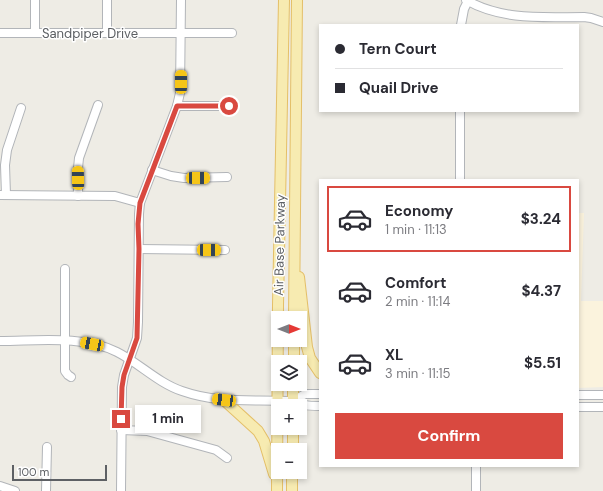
<!DOCTYPE html>
<meta charset="utf-8">
<style>
:root{--surface:#fff;--page:#f2f2f3;--text:#2b2b33;--muted:#7c7c81;--line:#e1e1e2;--accent:#d94940}
body{margin:0;font-family:"DM Sans",sans-serif;background:var(--page);color:var(--text);height:100vh;display:flex;flex-direction:column;font-size:15px;white-space:nowrap}
*{box-sizing:border-box;margin:0}
p{font-size:13px;color:var(--muted)}
.icon{flex:none;width:22px;height:22px;fill:none;stroke:currentColor;stroke-width:2;stroke-linecap:round;stroke-linejoin:round}
.map{position:relative;flex:1;overflow:hidden}
.details{position:absolute;left:319px;top:179px;width:260px;height:288px;display:flex;flex-direction:column;background:var(--surface);border-radius:0px;box-shadow:0 2px 6px #0003}
.details>*{flex:none}
.hud{position:absolute;left:319px;top:24px;width:260px;height:88px;border-radius:0px;box-shadow:0 2px 6px #0003;display:grid;align-content:center;height:88px;padding:0 16px;background:var(--surface)}
.needle{width:26px;rotate:90deg}
.buttons{position:absolute;left:271px;top:311px;display:grid;gap:8px}
.buttons a{display:grid;place-items:center;width:36px;height:36px;border-radius:0px;background:var(--surface);box-shadow:0 2px 6px #0003;font-size:20px}
.scale{position:absolute;left:12px;bottom:10px;width:95px;box-sizing:border-box;padding-left:4px;border:2px solid #5d6064;border-top:0;font-size:11px;line-height:14px;white-space:nowrap;color:#5d6064;-webkit-text-stroke:3px #fff;paint-order:stroke}
.end{position:absolute;width:18px;height:18px;margin:-9px;border:5px solid #d94940;background:#fff;box-shadow:0 0 0 2px #fff}
.from{border-radius:50%}
.bubble{position:absolute;height:28px;border-radius:0px;background:var(--surface);box-shadow:0 2px 6px #0003;font-size:13px;font-weight:700;line-height:28px;text-align:center}
.car{position:absolute;width:12px;height:24px;margin:-12px -6px;border-radius:5px;box-shadow:0 0 3px 1px #0007;background:linear-gradient(#f5c518 24%,#345 0 40%,#f5c518 0 76%,#345 0 86%,#f5c518 0)}
.hud b{display:flex;align-items:center;gap:14px;height:38px;font-size:15px}
.hud b+b{border-top:1px solid var(--line)}
.hud i{width:10px;height:10px;background:var(--text)}
ul{padding:7px 0 0;list-style:none}
li{display:flex;align-items:center;gap:12px;height:66px;margin:0 8px 6px;padding:0 8px;border:2px solid transparent;border-radius:0px}
li div{flex:1}
li b{display:block;font-size:15px}
li em{font-style:normal;font-weight:700}
li.active{border-color:var(--accent)}
li>.icon{width:36px;height:36px;stroke-width:1.5}
.action{display:flex;gap:8px;margin-top:auto;padding:8px 16px}
.action a{flex:1;height:46px;border-radius:0px;background:var(--accent);color:#fff;font-size:16px;font-weight:700;line-height:46px;text-align:center}
.map>svg:first-child{display:block}
</style>
<div class="map">
<svg width="603" height="491" viewBox="0 0 603 491">
<rect width="100%" height="100%" fill="#eeece5"/>
<!-- commercial -->
<path fill="#fbf3dd" d="M578,213H584L581,301H603V387L578,388Z"/>
<g fill="none" stroke-linecap="round" stroke-linejoin="round">
<defs>
<g id="minor">
<path d="M107,0V32"/>
<path d="M466,0C503,21 544,17 584,17L591,18L603,22"/>
<path d="M461,25L464,9L468,1"/>
<path d="M0,33H232"/>
<path d="M35,33V0"/>
<path d="M177,106H229"/>
<path d="M152,170L171,176L184,178L227,177"/>
<path d="M460,180V111"/>
<path d="M0,195L115,196L140,203"/>
<path d="M6,195L5,165L7,150L21,108"/>
<path d="M78,196V168L79,158L98,105"/>
<path d="M139,249L225,250"/>
<path d="M65,269V371L68,375L71,377"/>
<path d="M0,341C37,341 83,335 117,352C139,363 158,383 182,391C219,404 252,399 291,401C296,401 300,404 305,405C309,406 315,406 320,406"/>
<path d="M578,395H603"/>
<path d="M293,401L305,394H320"/>
<path d="M578,407H603"/>
<path d="M121,430L147,431L216,450L227,458"/>
<path d="M0,486L15,491"/>
<path d="M46,491L47,447"/>
<path d="M121,491L122,387L124,375L137,338L138,322L139,214L140,203L177,106L180,93L181,0"/>
<path d="M476,491V466"/>
</g>
<g id="major">
<path d="M299,277L307,347L310,358L320,373"/>
<path d="M294,318L297,0"/>
<path d="M294,362V340"/>
<path d="M224,400L258,431L264,441L274,474"/>
<path d="M293,406V384"/>
<path d="M293,450V428"/>
<path d="M277,491L278,305L284,0"/>
<path d="M292,491V472"/>
</g>
</defs>
<!-- minor casing -->
<use href="#minor" stroke="#b2b5b9" stroke-width="10"/>
<!-- major casing -->
<use href="#major" stroke="#e4bf68" stroke-width="12"/>
<!-- minor -->
<use href="#minor" stroke="#fff" stroke-width="8"/>
<!-- major -->
<use href="#major" stroke="#f7ebb1" stroke-width="10"/>
</g>
<g fill="none" stroke-linecap="round" stroke-linejoin="round">
<!-- route -->
<path stroke="#d94940" stroke-width="5" d="M121,419L122,387L124,375L137,338L139,249L138,224L140,203L177,106H229"/>
</g>
<g text-anchor="middle" stroke-width="3" stroke-linejoin="round" paint-order="stroke">
<!-- street labels -->
<g font-size="13" fill="#5d6064" stroke="#fff">
<text x="90" y="38">Sandpiper Drive</text>
<text transform="translate(279 245) rotate(-89)" y="5">Air Base Parkway</text>
</g>
</g>
</svg>
<div class="buttons">
<a><svg class="needle" viewBox="-14 -14 28 28"><path d="M0-13l5 13h-10z" fill="#e53935"/><path d="M0 13l5-13h-10z" fill="#7c7c81"/></svg></a>
<a><svg class="icon" aria-label="layers" viewBox="0 0 24 24"><path d="M12 4l9 5-9 5-9-5zM3 14l9 5 9-5"/></svg></a>
<a>+</a>
<a>−</a>
</div>
<div class="scale">100 m</div>
<i class="end from" style="left:229px;top:106px"></i>
<i class="end" style="left:121px;top:419px"></i>
<div class="bubble" style="left:135px;top:405px;width:66px">1 min</div>
<i class="car" style="left:181px;top:82px;rotate:0deg"></i>
<i class="car" style="left:78px;top:178px;rotate:359deg"></i>
<i class="car" style="left:198px;top:178px;rotate:90deg"></i>
<i class="car" style="left:209px;top:250px;rotate:91deg"></i>
<i class="car" style="left:92px;top:344px;rotate:281deg"></i>
<i class="car" style="left:224px;top:400px;rotate:277deg"></i>
<div class="hud">
<b><i class="from"></i>Tern Court</b>
<b><i></i>Quail Drive</b>
</div>
<section class="details">
<ul>
<li class="active"><svg class="icon" aria-label="car" viewBox="0 0 24 24"><path d="M5 17H2v-5l4-1 3-4h7l3 4 3 1v5h-3M9 17h6M6 11h13"/><circle cx="7" cy="17" r="2"/><circle cx="17" cy="17" r="2"/></svg><div><b>Economy</b><p>1 min · 11:13</p></div><em>$3.24</em></li>
<li><svg class="icon" aria-label="car" viewBox="0 0 24 24"><path d="M5 17H2v-5l4-1 3-4h7l3 4 3 1v5h-3M9 17h6M6 11h13"/><circle cx="7" cy="17" r="2"/><circle cx="17" cy="17" r="2"/></svg><div><b>Comfort</b><p>2 min · 11:14</p></div><em>$4.37</em></li>
<li><svg class="icon" aria-label="car" viewBox="0 0 24 24"><path d="M5 17H2v-5l4-1 3-4h7l3 4 3 1v5h-3M9 17h6M6 11h13"/><circle cx="7" cy="17" r="2"/><circle cx="17" cy="17" r="2"/></svg><div><b>XL</b><p>3 min · 11:15</p></div><em>$5.51</em></li>
</ul>
<div class="action"><a>Confirm</a></div>
</section>
</div>
